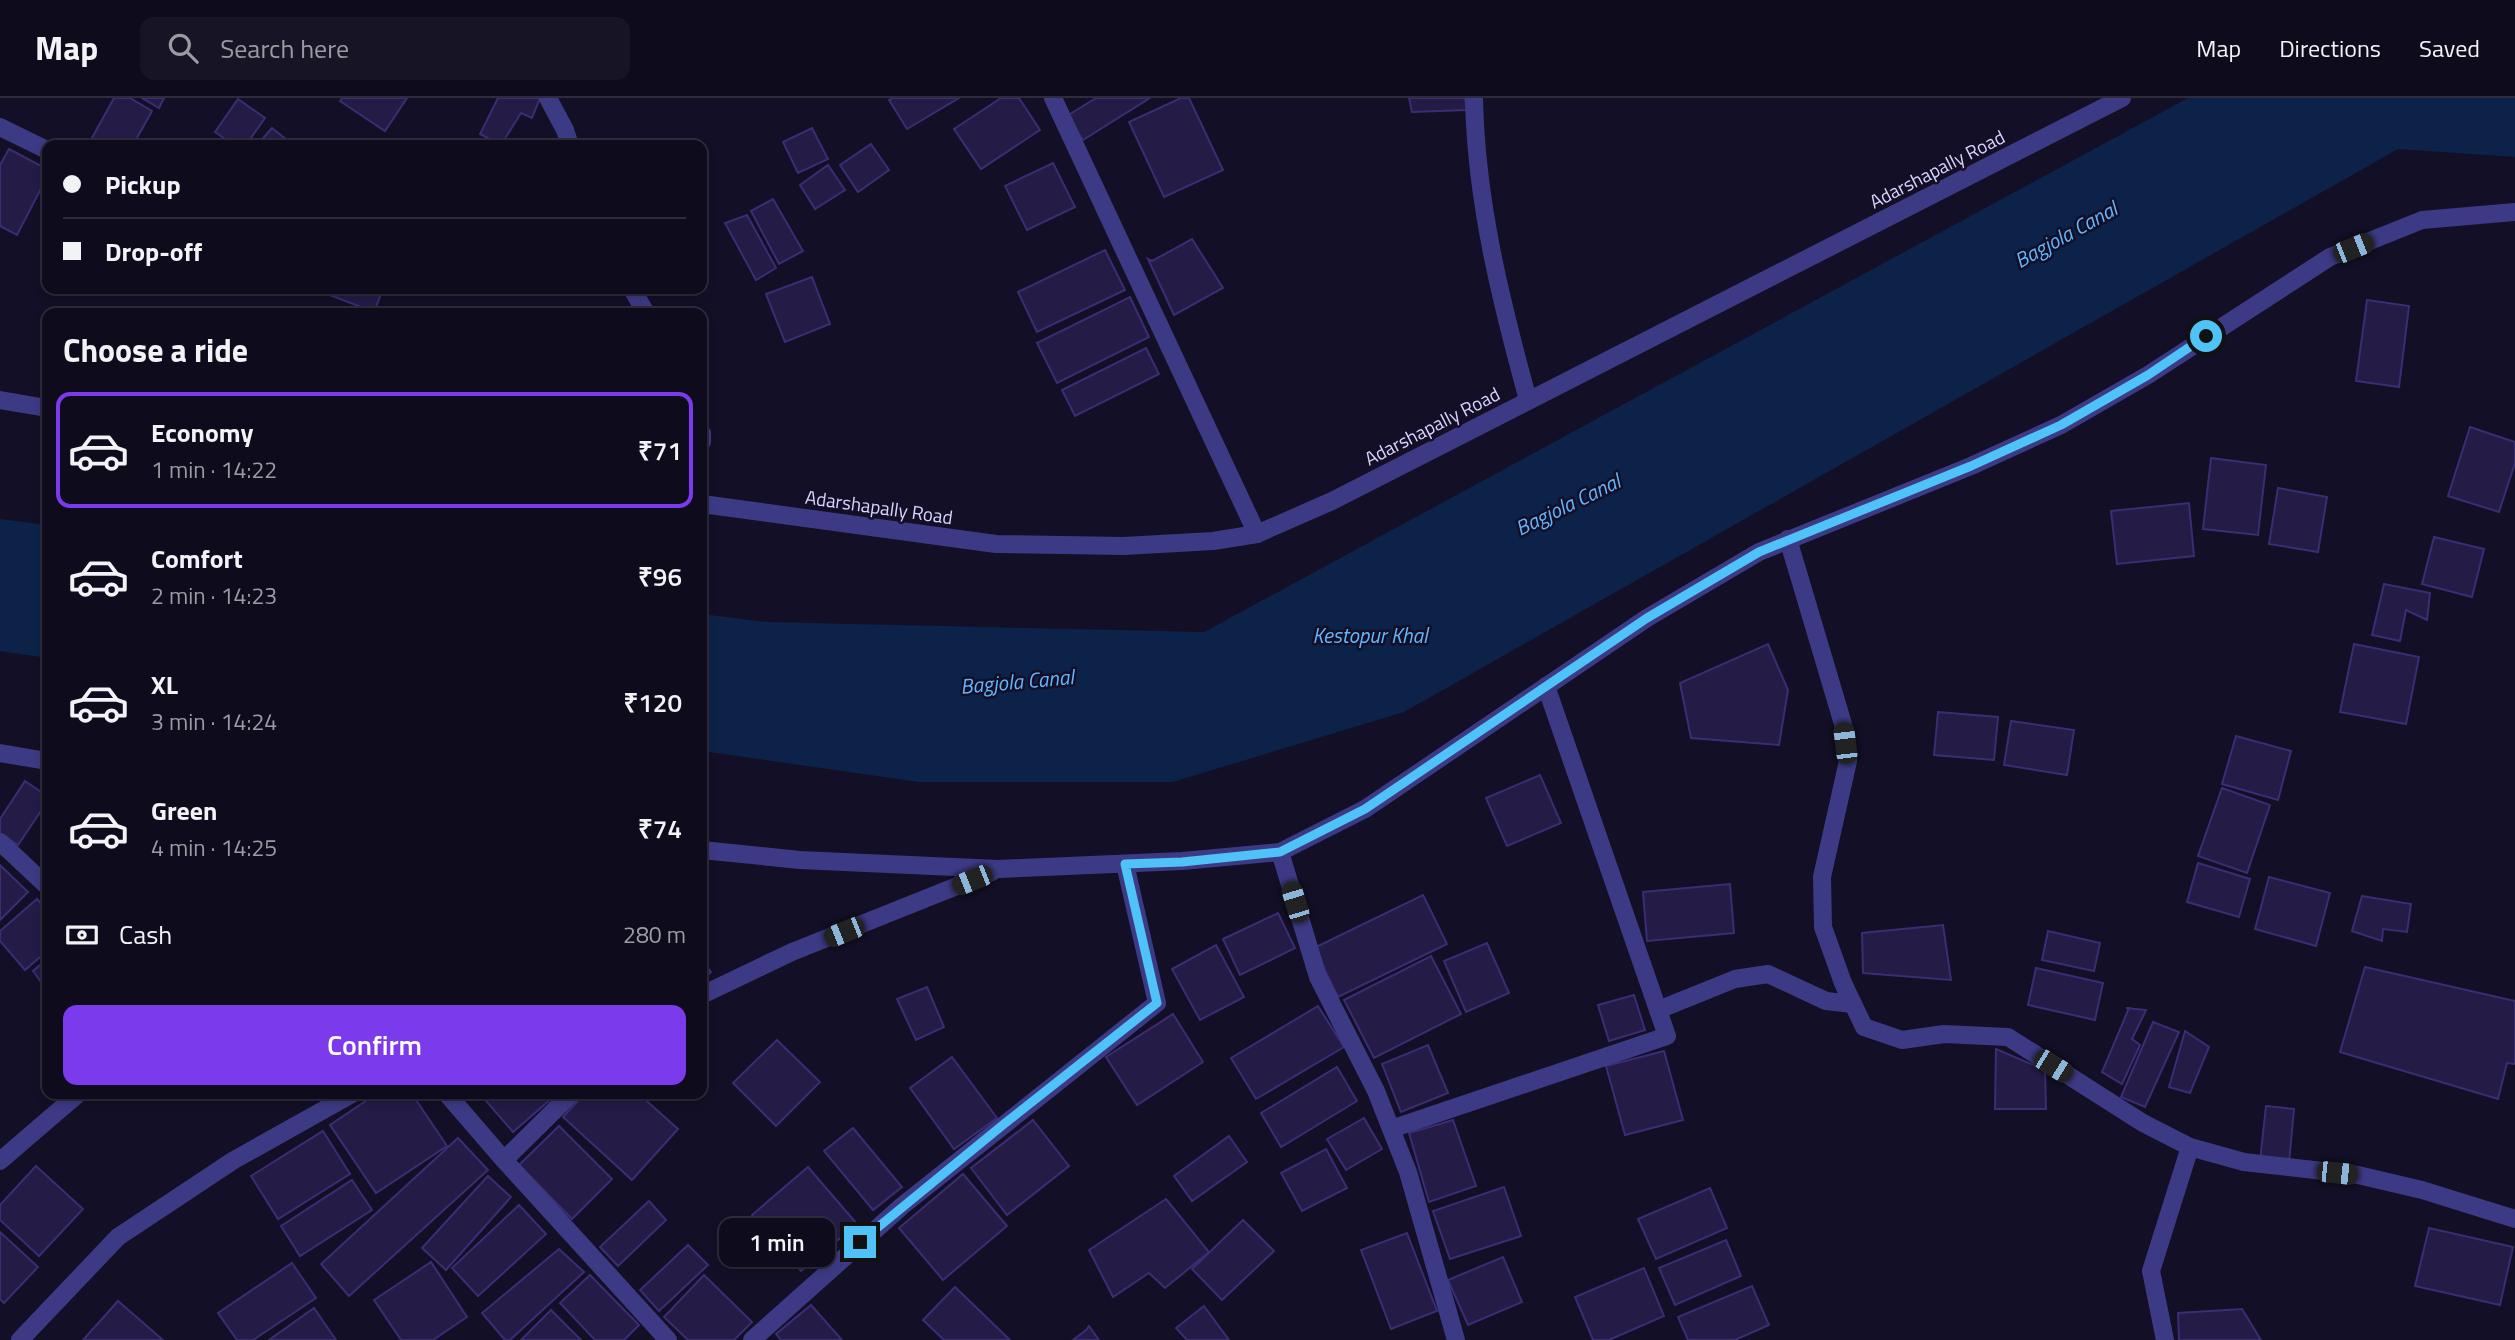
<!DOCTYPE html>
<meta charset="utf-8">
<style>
:root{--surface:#0e0b1c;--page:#171425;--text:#f1f3f6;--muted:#9b9ba3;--line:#2e2b3b;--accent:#7c3aed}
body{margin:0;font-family:"Titillium Web",sans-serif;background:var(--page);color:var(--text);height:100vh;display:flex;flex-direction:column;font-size:26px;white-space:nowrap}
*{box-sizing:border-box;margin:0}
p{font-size:23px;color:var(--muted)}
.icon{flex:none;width:38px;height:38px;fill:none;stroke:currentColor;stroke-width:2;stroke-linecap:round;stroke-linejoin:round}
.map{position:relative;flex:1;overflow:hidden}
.drawer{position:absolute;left:42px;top:210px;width:665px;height:791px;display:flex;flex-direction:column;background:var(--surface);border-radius:14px;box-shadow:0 4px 10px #0003,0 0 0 2px var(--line)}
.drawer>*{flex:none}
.guide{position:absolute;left:42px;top:42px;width:665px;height:154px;border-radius:14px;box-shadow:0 4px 10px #0003,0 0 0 2px var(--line);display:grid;align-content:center;height:154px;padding:0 21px;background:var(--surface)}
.end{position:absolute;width:32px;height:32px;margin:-16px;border:9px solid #4fc3f7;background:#111;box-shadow:0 0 0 4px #111}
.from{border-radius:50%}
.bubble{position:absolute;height:49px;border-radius:14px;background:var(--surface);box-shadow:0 4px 10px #0003,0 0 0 2px var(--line);font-size:23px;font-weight:600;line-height:49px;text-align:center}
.car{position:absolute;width:21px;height:42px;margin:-21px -10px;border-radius:9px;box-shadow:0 0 5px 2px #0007;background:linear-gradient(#222 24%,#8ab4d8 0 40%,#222 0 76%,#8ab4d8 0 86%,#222 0)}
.guide b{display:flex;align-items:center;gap:24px;height:66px;font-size:26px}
.guide b+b{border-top:2px solid var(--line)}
.guide i{width:18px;height:18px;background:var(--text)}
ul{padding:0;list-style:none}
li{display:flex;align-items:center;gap:21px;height:116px;margin:0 14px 10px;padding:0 7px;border:4px solid transparent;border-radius:14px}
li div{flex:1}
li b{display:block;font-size:26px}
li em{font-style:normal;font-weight:600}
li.on{border-color:var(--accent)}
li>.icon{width:63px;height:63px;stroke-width:1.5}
h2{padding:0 21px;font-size:32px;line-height:84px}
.pay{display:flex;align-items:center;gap:18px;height:77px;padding:0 21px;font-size:26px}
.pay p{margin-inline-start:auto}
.cta{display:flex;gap:14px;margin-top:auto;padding:14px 21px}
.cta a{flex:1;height:80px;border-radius:14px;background:var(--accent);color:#fff;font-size:28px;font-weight:600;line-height:80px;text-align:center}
header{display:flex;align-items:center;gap:42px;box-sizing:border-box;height:98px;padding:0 35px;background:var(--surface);border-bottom:2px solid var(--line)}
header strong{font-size:33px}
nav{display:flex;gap:38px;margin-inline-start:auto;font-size:24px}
.search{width:490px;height:63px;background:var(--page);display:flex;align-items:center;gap:18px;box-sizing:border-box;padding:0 24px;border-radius:14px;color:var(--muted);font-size:26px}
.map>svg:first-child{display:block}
</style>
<header>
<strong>Map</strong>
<div class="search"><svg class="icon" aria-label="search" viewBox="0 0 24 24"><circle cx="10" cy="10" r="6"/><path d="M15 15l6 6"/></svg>Search here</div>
<nav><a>Map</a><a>Directions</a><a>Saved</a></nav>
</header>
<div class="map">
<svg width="2515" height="1242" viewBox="0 0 2515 1242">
<rect width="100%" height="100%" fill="#130f26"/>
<!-- water -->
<g fill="#0c2248">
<path d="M2188,0H2515V59L2398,51L1404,614L1173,684H919L702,653V516L767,524L1204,534Z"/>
<path d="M0,421L47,427V560L0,553Z"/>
</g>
<!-- building -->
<g fill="#241b47" stroke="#3b2d73" stroke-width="2">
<path d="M114,0H130L152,13L133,47H88Z"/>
<path d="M142,0H164L159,10Z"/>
<path d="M342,0H407L385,33L340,3Z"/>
<path d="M498,0H540L532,20L521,15L501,47L480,36Z"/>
<path d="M893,0H959L907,31L889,2Z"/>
<path d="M1001,0H1019L1040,32L981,71L954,31Z"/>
<path d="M1096,0H1150L1083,42L1067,18Z"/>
<path d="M1181,0H1189L1223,72L1164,99L1129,24Z"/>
<path d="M1409,0H1465L1467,12L1412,14Z"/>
<path d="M238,1L265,20L246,47H234L215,34Z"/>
<path d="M272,30L293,47H257Z"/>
<path d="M812,30L828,61L798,75L783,44Z"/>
<path d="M871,46L889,72L858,94L840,67Z"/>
<path d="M9,51L47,71V79L17,137L0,128V67Z"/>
<path d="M1053,65L1075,109L1027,132L1005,88Z"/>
<path d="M828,67L845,92L815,111L800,87Z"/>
<path d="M773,101L803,153L779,166L751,113Z"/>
<path d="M747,117L776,170L756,182L725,125Z"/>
<path d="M1192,141L1223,190L1174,217L1148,161L1152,163Z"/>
<path d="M1105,152L1125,192L1037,234L1018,194Z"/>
<path d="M812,179L830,226L785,244L766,196Z"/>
<path d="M329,191H383L374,214L327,196Z"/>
<path d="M1130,199L1149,239L1057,285L1037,245Z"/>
<path d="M2367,202L2409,208L2399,289L2356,283Z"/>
<path d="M1146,250L1159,276L1075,318L1062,292Z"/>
<path d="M2470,329L2515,344V365L2499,414L2448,398Z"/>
<path d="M2211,360L2266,367L2258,437L2203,431Z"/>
<path d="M2278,390L2327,399L2318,454L2269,446Z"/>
<path d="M2189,405L2194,458L2117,466L2111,413Z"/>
<path d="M2434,439L2484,451L2472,499L2422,486Z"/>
<path d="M2384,486L2430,495L2427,522L2406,512L2400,543L2372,537Z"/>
<path d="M1768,546L1788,592L1779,647L1691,640L1680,585Z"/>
<path d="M2354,546L2419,559L2406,626L2340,614Z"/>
<path d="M1938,614L1998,619L1994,662L1934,657Z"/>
<path d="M2011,623L2074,632L2067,677L2004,667Z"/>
<path d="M2236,638L2291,653L2278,702L2222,686Z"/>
<path d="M1540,677L1561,725L1507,748L1486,700Z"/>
<path d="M25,683L47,698V704L18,747L0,735V721Z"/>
<path d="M2222,690L2270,707L2247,775L2198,758Z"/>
<path d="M2198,765L2250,781L2239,819L2187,804Z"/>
<path d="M0,767L28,794L0,822Z"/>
<path d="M2269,779L2330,795L2316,848L2255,831Z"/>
<path d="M1730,786L1734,835L1647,843L1643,794Z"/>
<path d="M1423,797L1447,846L1338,899L1314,850Z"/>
<path d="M2362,798L2411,806L2407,834L2383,831L2382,843L2352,833Z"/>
<path d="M37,801L47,812V853L25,872L0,843V833Z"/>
<path d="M1278,815L1295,850L1240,877L1223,841Z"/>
<path d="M1943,827L1951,882L1863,875L1862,835Z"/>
<path d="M2048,833L2100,845L2094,873L2042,862Z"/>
<path d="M1487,845L1509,895L1466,914L1444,863Z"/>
<path d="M1216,847L1244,899L1200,922L1172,871Z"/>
<path d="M1431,858L1461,916L1374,960L1344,902Z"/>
<path d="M47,861V892L33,873Z"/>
<path d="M702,863L711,874L702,882Z"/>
<path d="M2365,869L2515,903V966L2507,965L2498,1001L2340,954Z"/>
<path d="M2036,870L2103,885L2095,922L2028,907Z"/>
<path d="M927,889L944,929L916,942L897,901Z"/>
<path d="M1634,897L1645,932L1609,943L1598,907Z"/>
<path d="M1318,908L1344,949L1256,1001L1231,960Z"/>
<path d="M2126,910L2146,912L2132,941L2140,947L2122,986L2102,974L2129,910Z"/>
<path d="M1173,916L1203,964L1137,1007L1106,959Z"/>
<path d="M2153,924L2179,934L2145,1009L2121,999Z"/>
<path d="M2185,933L2209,949L2190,995L2169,989Z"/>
<path d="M777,942L820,984L776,1028L733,985Z"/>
<path d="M1428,947L1448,995L1401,1014L1382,966Z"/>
<path d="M1996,951L2045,972L2046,1011H1995Z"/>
<path d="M1664,953L1683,1022L1625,1037L1606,968Z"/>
<path d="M952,959L997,1020L954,1051L910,990Z"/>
<path d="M1337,969L1357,1003L1281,1049L1261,1015Z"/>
<path d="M376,996H412L447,1048L376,1095L330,1027Z"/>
<path d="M480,996H549L552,1000L513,1034Z"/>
<path d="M584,996H639L678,1031L632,1082L563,1019Z"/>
<path d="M2266,1008L2294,1011L2289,1065L2260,1063Z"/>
<path d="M1364,1020L1382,1051L1346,1072L1327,1041Z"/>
<path d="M1033,1022L1069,1068L1007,1117L971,1070Z"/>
<path d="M1453,1022L1476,1088L1429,1104L1409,1035Z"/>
<path d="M559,1028L612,1081L572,1121L519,1067Z"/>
<path d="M853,1030L902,1089L873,1112L824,1053Z"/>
<path d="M323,1033L350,1076L278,1121L251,1078Z"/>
<path d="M1229,1038L1247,1064L1192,1103L1174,1078Z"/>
<path d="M458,1040L488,1072L349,1198L321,1166Z"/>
<path d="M1326,1051L1347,1090L1302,1113L1281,1075Z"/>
<path d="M36,1068L83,1111L39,1158L0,1122V1107Z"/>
<path d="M808,1069L857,1126L801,1173L752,1117Z"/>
<path d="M963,1076L1007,1128L943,1182L899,1130Z"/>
<path d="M488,1078L511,1099L446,1172L422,1150Z"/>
<path d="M352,1082L372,1112L300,1158L281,1128Z"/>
<path d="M1504,1089L1521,1138L1450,1161L1433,1113Z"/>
<path d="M1710,1090L1727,1130L1656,1161L1638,1121Z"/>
<path d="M1166,1101L1209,1154L1165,1190L1149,1175L1113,1199L1089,1152Z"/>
<path d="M649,1103L666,1122L618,1168L600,1149Z"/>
<path d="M519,1107L546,1136L478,1198L452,1170Z"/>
<path d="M1243,1122L1274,1153L1222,1202L1192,1171Z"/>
<path d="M2429,1130L2513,1149L2500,1207L2415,1188Z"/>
<path d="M0,1134L38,1169L4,1205L0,1201Z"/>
<path d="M1407,1135L1437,1213L1391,1231L1361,1152Z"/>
<path d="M1726,1142L1741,1178L1675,1207L1659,1170Z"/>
<path d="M688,1147L708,1167L659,1213L640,1192Z"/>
<path d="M559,1151L584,1174L510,1242H505L482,1215Z"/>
<path d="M1503,1159L1522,1204L1468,1227L1448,1182Z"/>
<path d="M431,1164L467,1219L433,1242H401L374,1202Z"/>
<path d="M292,1165L316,1200L253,1242H237L218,1215Z"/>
<path d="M1644,1170L1664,1218L1609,1242H1593L1575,1199Z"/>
<path d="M590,1177L639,1227L624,1242H595L560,1205Z"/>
<path d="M704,1177L752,1224L734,1242H688L664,1219Z"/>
<path d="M1752,1188L1769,1227L1735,1242H1688L1678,1219Z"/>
<path d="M955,1189L1010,1242H944L923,1222Z"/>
<path d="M118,1203L163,1242H83Z"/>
<path d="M811,1207L842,1242H781L776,1236Z"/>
<path d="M1204,1208L1229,1242H1187L1176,1230Z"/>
<path d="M314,1210L336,1242H269Z"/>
<path d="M2242,1211L2261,1242H2179L2178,1215Z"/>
<path d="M551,1212L581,1242H521Z"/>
<path d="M1089,1228L1099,1242H1073L1086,1232Z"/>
</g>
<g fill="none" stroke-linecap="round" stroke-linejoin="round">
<!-- minor -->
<g stroke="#3d3a85" stroke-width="18">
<path d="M548,0L565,32L570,47"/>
<path d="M1053,0L1257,436"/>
<path d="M1474,0C1476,104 1501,203 1528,302"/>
<path d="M0,29L47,52"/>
<path d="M632,191L646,215"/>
<path d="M702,335V344"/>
<path d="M1788,441L1843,626L1848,663L1822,779L1823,829L1843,885L1864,929L1902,942L1944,936L2008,939L2143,1025L2190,1049L2244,1064L2358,1077L2422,1092L2515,1121"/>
<path d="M0,655L47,663"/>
<path d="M0,744L47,788"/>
<path d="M702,752L800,762L998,771L1182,763L1280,754L1365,711L1647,520L1759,454L1971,368L2061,327L2148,277L2330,159L2422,122L2515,114"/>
<path d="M1280,754L1318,879L1376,993L1408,1074L1456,1242"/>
<path d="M702,897L792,854L992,774"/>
<path d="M1658,912L1735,881L1768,876L1826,903L1853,906"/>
<path d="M447,996L504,1062L668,1242"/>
<path d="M1391,1031L1667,938L1546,588"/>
<path d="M504,1062L571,996"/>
<path d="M0,1063L78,996"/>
<path d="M20,1242L118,1139L234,1062L352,996"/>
<path d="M752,1242L902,1108L1157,905L1125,766"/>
<path d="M2165,1242L2151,1173L2190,1049"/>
</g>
<!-- tertiary -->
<g stroke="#3d3a85" stroke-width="18">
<path d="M0,302L47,310"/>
<path d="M702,406L996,446L1124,448L1213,443L1257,436L1332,403L2122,0"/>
</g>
</g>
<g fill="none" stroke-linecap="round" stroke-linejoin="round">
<!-- route -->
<path stroke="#4fc3f7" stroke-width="9" d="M860,1144L1004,1026L1157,905L1125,766L1182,764L1280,754L1365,711L1647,520L1759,454L1971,368L2061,327L2148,277L2206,238"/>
</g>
<g text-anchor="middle" stroke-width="5" stroke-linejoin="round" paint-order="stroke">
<!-- street labels -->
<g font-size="19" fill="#d9d4ff" stroke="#130f26">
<text transform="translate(1937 71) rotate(-27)" y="7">Adarshapally Road</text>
<text transform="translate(1432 328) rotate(-27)" y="7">Adarshapally Road</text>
<text transform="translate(879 409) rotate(8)" y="7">Adarshapally Road</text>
</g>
<!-- water labels -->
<g font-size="21" font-style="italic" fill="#62b6ff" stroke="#130f26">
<text transform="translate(2066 137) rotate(-29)" y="7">Bagjola Canal</text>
<text transform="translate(1568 407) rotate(-26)" y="7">Bagjola Canal</text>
<text x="1370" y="545">Kestopur Khal</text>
<text transform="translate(1017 584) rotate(-5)" y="7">Bagjola Canal</text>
</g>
</g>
</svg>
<i class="end from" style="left:2206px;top:238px"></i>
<i class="end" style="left:860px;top:1144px"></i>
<div class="bubble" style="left:719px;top:1120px;width:116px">1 min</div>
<i class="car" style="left:2353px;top:150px;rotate:68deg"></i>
<i class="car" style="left:1845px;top:645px;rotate:353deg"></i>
<i class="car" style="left:972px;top:782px;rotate:248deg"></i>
<i class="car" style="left:1295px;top:804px;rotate:343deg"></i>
<i class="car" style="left:844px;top:834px;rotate:248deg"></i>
<i class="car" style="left:2053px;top:968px;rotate:122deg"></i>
<i class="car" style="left:2337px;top:1075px;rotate:96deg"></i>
<div class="guide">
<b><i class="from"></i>Pickup</b>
<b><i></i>Drop-off</b>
</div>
<section class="drawer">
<h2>Choose a ride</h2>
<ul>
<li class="on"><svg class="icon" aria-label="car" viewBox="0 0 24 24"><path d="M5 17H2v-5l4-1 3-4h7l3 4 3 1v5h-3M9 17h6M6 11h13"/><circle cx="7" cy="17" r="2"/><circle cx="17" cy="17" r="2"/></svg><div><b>Economy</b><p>1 min · 14:22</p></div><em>₹71</em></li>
<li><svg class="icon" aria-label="car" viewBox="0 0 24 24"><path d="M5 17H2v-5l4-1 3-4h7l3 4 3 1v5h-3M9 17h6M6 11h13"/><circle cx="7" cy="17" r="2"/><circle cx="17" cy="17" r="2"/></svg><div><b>Comfort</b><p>2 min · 14:23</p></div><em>₹96</em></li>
<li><svg class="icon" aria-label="car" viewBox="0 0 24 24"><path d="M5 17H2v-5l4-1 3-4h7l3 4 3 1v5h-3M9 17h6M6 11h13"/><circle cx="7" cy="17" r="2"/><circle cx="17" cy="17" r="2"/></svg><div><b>XL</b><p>3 min · 14:24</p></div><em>₹120</em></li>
<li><svg class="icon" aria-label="car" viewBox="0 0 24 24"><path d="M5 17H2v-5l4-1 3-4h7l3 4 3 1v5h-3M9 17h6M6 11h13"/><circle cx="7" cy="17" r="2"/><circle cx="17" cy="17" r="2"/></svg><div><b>Green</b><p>4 min · 14:25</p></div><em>₹74</em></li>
</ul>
<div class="pay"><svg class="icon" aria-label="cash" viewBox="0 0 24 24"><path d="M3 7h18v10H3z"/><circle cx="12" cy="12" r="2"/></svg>Cash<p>280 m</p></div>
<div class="cta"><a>Confirm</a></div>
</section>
</div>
